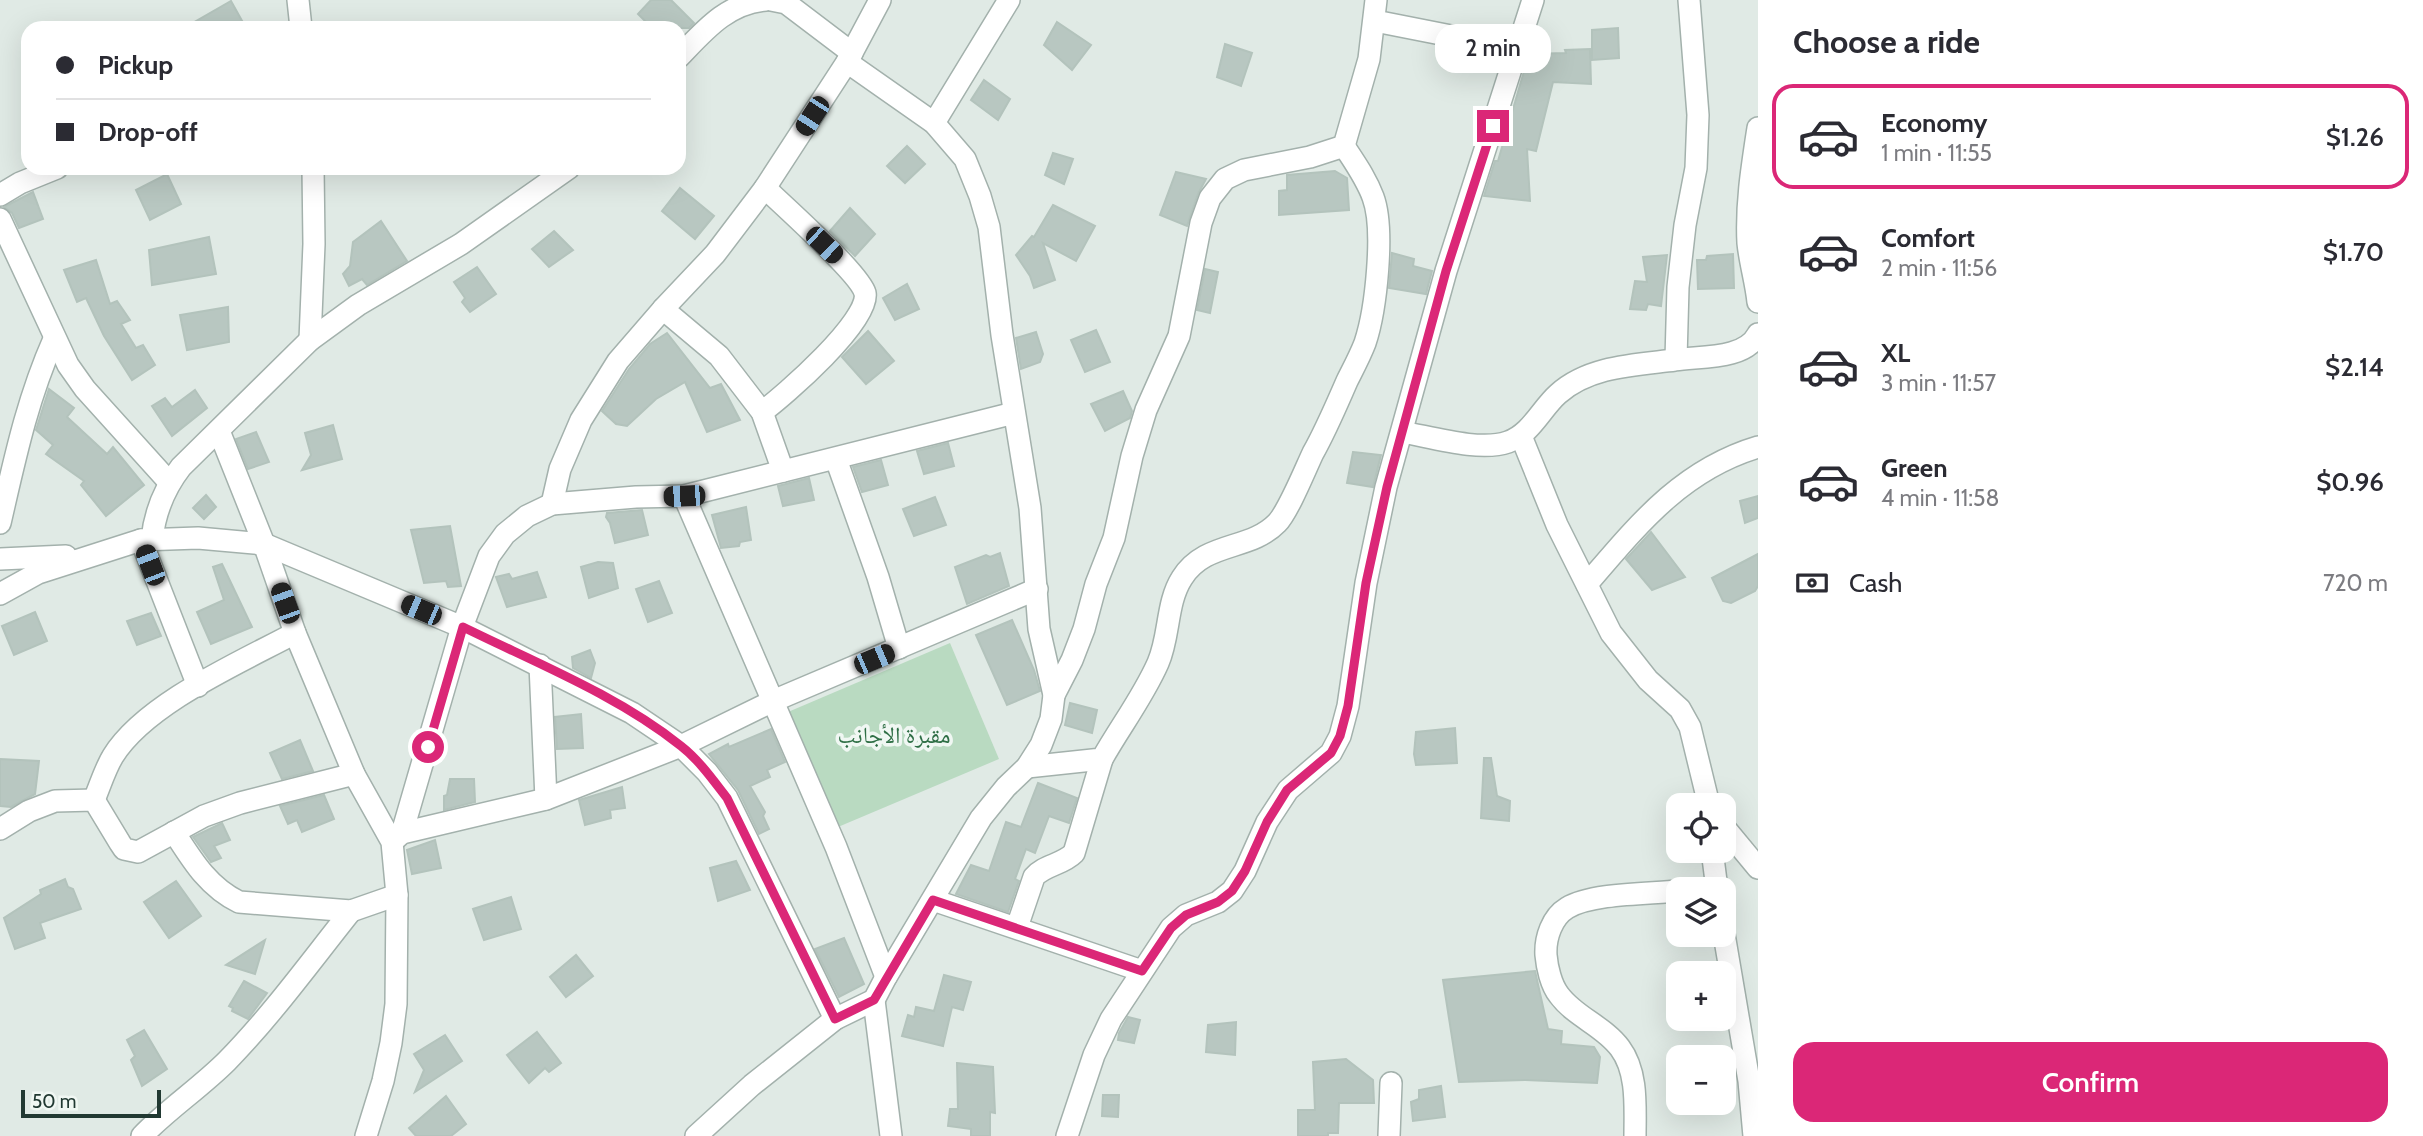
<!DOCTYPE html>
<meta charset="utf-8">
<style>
:root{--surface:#fff;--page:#f7f7f7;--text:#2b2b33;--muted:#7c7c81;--line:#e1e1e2;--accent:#db2777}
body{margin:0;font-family:Cabin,"Noto Naskh Arabic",sans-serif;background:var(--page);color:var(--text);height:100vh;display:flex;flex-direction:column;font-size:26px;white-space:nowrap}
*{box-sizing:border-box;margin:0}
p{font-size:23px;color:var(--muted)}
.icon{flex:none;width:38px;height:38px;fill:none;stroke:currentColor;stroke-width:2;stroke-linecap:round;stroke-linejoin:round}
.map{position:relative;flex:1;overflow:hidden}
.details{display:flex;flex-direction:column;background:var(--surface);width:665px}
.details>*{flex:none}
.banner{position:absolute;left:21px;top:21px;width:665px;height:154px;border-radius:21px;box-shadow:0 7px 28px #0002;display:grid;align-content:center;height:154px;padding:0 35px;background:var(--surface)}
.fabs{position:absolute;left:1666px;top:793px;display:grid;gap:14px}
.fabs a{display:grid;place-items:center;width:70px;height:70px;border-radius:14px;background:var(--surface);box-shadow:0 7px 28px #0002;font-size:35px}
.scale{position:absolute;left:21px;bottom:18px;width:140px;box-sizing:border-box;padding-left:7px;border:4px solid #213932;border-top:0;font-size:19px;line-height:24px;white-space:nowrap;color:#213932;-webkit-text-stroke:5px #f0f7f3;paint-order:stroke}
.end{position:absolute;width:32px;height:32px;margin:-16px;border:9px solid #db2777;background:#fff;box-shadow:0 0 0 4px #fff}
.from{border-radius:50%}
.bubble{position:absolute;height:49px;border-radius:21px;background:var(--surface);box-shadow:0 7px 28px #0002;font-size:23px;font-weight:600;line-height:49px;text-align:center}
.car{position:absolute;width:21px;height:42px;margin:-21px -10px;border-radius:9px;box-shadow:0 0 5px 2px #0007;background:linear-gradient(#222 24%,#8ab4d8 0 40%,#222 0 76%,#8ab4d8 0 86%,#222 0)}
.banner b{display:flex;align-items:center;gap:24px;height:66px;font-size:26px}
.banner b+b{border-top:2px solid var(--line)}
.banner i{width:18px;height:18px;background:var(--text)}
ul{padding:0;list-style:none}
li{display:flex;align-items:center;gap:21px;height:105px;margin:0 14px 10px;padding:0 21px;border:4px solid transparent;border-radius:21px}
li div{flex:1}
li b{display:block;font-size:26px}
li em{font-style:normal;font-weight:600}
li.current{border-color:var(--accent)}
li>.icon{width:63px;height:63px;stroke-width:1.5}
h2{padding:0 35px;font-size:32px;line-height:84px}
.pay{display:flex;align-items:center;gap:18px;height:77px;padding:0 35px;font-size:26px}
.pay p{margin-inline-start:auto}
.action{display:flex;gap:14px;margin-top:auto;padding:14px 35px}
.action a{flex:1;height:80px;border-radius:21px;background:var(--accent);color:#fff;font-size:28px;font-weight:600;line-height:80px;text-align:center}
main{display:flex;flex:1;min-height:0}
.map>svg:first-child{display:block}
</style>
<main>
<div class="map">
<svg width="1758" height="1136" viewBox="0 0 1758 1136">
<rect width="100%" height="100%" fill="#e0eae5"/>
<!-- green -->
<path fill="#b9dac1" d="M950,643L999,759L838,827L788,712Z"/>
<!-- building -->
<g fill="#b8c7c1" stroke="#b3c3bc" stroke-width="2">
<path d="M651,0H671L694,23L689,28H652L638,14Z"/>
<path d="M231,1L246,28H184Z"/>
<path d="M1057,22L1091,45L1072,70L1044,45Z"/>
<path d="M1618,28L1619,58L1592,60V30Z"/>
<path d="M1225,44L1252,53L1241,86L1217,77Z"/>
<path d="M1590,49L1591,84L1553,82L1536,151L1527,149L1530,201L1484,196L1495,161H1498L1529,54L1566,53L1565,50Z"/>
<path d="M984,80L1010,99L998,120L971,100Z"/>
<path d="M907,146L925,164L905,183L887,166Z"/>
<path d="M1053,153L1073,159L1064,184L1045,175Z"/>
<path d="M1335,171L1347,178L1349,210L1279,215V191L1287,190V175Z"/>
<path d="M1176,172L1206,179L1198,194L1187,226L1160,215Z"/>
<path d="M167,174L181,204L150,220L136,190Z"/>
<path d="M680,188L714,216L695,239L662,211Z"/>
<path d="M33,192L43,219L19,228L12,213L4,207Z"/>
<path d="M1053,205L1095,226L1076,261L1043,243L1055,280L1034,288L1030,276L1016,255L1032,236L1034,237Z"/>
<path d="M850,208L875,234L855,256L830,231Z"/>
<path d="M381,221L407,261L367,285L362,279L349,286L343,274L350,266L353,242Z"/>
<path d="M554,231L573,250L549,267L532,249Z"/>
<path d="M209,237L216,274L152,285L149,250Z"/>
<path d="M1392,253L1414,259L1413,266L1432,271L1426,294L1389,288Z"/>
<path d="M1733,254L1734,288L1698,289L1697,260H1706L1707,256Z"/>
<path d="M1667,255L1661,306L1648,304L1646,310L1630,309L1635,281L1647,282L1643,257Z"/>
<path d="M96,260L110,304L117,301L130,320L121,324L136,348L143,345L155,365L132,380L104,336L86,298L77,302L64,270Z"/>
<path d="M477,267L496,294L470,312L462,302L465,298L454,282Z"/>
<path d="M1205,269L1218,272L1210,313L1197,310Z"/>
<path d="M907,284L919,309L895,320L883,298Z"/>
<path d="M228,307L229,342L187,350L180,315Z"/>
<path d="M1096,330L1110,362L1085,372L1071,340Z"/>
<path d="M868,331L894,361L866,384L842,357Z"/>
<path d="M1036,332L1043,354L1040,362L1021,369L1016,338Z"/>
<path d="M667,333L710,388L721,384L740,420L707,432L685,382L656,399L627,426L616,424L602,411L629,369L650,344Z"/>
<path d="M49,389L74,408L67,417L107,454L113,447L144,485L106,516L81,485L84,481L46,454L53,445L36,430Z"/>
<path d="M195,390L207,408L172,436L152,406L165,398L172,407Z"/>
<path d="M1123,391L1132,411L1130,418L1105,431L1091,404Z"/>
<path d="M333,425L342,459L302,470L311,455L305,433Z"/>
<path d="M256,432L269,462L248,469L236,439Z"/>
<path d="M948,443L954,466L924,474L917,451Z"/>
<path d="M1353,452L1381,455L1373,487L1347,483Z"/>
<path d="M881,460L888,485L862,492L853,467Z"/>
<path d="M809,478L814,500L783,506L778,486Z"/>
<path d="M206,495L216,507L204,519L193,508Z"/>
<path d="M1758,496V518L1745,523L1740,501Z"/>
<path d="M935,497L946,525L914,536L903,509Z"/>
<path d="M746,507L751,540L740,542L739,546L721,548L712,515Z"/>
<path d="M642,510L648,535L615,543L610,523L606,517L607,513Z"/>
<path d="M450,526L461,586L448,587L446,581L424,583L411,530Z"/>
<path d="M1651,532L1685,577L1652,590L1626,559Z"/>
<path d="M1000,553L1009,586L967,604L955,567L986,555L990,557Z"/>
<path d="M1758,554V586L1755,591L1731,603L1723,601L1712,578Z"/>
<path d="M598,562L613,563L618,588L589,598L581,567Z"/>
<path d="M222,564L252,627L211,644L197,612L224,600L213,567Z"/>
<path d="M537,572L546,597L507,607L496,577L509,574L512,579Z"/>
<path d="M659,581L672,613L648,622L636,589Z"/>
<path d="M35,612L47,641L14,655L2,626Z"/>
<path d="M151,613L161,636L137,645L127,621Z"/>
<path d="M1012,620L1034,670L1040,691L1007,705L976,635Z"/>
<path d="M590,650L595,663L591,678L573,668L572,657Z"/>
<path d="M1070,703L1097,710L1092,733L1065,725Z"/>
<path d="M581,714L583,748L557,749L555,717Z"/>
<path d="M1455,728L1457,763L1416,765L1414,754L1416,732Z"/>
<path d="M771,729L785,762L767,770L770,777L750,786L765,812L763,816L769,829L759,834L738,790L709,754L728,744L729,747Z"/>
<path d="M300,740L313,771L282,779L270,753Z"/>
<path d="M1484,758H1491L1497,796L1510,801L1509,821L1481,818Z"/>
<path d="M0,759L39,761L35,794L11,807L0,806Z"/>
<path d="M450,779H474L475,802L444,810V796L447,795Z"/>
<path d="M1038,783L1077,798L1069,823L1049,816L1035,853L1026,849L1015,879L1019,881L1008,912L956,894L971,865L989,871L1006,822L1021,827Z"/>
<path d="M622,787L625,808L610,810L611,818L585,825L579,800Z"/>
<path d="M324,795L334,819L302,832L297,820L288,824L280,806Z"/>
<path d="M222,823L230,840L214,846L221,858L211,862L193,837Z"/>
<path d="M435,840L441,868L412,874L407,850Z"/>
<path d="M736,861L750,890L718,901L710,868Z"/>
<path d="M65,879L68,887L73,889L81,909L40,923L45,938L15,949L4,918L41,894L40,890Z"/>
<path d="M176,881L201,916L169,938L144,902Z"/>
<path d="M511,897L521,929L484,940L473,909Z"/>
<path d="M844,938L864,984L839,997L815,949Z"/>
<path d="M265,940L255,974L226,965Z"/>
<path d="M576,955L593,976L566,997L550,977Z"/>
<path d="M1535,971L1548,1029L1562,1031L1561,1044L1594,1047L1600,1057L1597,1083L1525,1080L1459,1082L1443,980Z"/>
<path d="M944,975L971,982L963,1010L952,1007L943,1046L902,1036L908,1015L914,1017L916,1007L934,1011Z"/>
<path d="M244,981L267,993L248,1019L232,1011L233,1008L229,1006Z"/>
<path d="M1128,1017L1140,1020L1134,1043L1118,1040L1119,1033Z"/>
<path d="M1236,1022L1235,1055L1206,1052L1208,1025Z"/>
<path d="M144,1030L167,1069L142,1086L131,1060L135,1056L127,1040Z"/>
<path d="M537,1032L561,1063L549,1072L545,1068L529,1083L507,1055Z"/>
<path d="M445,1035L462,1061L415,1092L424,1070L414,1054Z"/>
<path d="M1346,1059L1373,1080L1374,1103H1339L1338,1133H1328V1136H1298V1110H1315L1313,1062Z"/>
<path d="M957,1063L993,1067L995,1113L990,1112V1136H971V1129L948,1126L950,1109H958Z"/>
<path d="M1441,1086L1445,1117L1413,1121L1411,1102L1419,1099V1090Z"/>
<path d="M1103,1095H1119L1118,1117L1102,1116Z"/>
<path d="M446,1096L466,1124L451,1136H416L409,1128Z"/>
</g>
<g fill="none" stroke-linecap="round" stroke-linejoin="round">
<defs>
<g id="minor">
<path d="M298,0L301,28"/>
<path d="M771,0L786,3L852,53"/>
<path d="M1375,21L1517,49"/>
<path d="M679,57C704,31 727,3 766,0"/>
<path d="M934,123L1009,0"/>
<path d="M1758,128C1752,167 1746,204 1748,243C1750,263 1756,282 1758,302"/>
<path d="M0,195L20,183L57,168"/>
<path d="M0,219L68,365L85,389L169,482"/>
<path d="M663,309L719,356L762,412L783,471"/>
<path d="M310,340L314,244L313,168"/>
<path d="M1676,359L1678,287L1685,225L1696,168L1698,115L1689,0"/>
<path d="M762,412C784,396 871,320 865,293C860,274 783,205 765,188"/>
<path d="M219,431L264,544L295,633L354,774L392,842L397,895L396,1004L391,1043L383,1081L366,1136"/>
<path d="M1402,432C1431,437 1480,452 1508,442C1531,434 1541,409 1558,394C1589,366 1635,365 1675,360C1700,356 1745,360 1758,334"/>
<path d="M1521,436L1557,525L1611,633L1648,680L1680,709L1690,727L1709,805"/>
<path d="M836,459L878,577L899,648"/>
<path d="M684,496L836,847L886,977"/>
<path d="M552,504L560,469L581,420L618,361L663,309L715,254L765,188L847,62L880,0"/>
<path d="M0,523C15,458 27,400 54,339"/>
<path d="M152,539C155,511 164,489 181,467L310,340L358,305L461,244L569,168"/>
<path d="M141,540L198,686"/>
<path d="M0,559L66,556"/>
<path d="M1587,584C1637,526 1681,470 1758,447"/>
<path d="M0,594L38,573L141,540L198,538L264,544L462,627L632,713L681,746L707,772L727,798L835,1019"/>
<path d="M540,665L546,799"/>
<path d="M1054,695L1072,660L1084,629L1096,584L1114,538L1132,456L1146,410L1179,336L1201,223L1210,198L1225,179L1244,170L1310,157L1344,146L1369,59L1376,0"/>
<path d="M1027,767L1102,759C1120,727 1143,697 1158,663C1170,636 1166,603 1182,578C1205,541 1250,551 1277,523C1288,512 1305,470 1313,453C1326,430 1336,406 1347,381C1353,369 1360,356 1365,343C1376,310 1385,229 1373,197C1366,178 1355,163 1344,146"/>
<path d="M94,800C100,786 105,769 113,756C146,703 241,662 295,633"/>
<path d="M1724,827L1758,868"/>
<path d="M0,829L29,811L55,801L94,800L120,843L124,849L138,852L204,816L240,803L354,774"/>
<path d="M174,832C192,860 208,887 239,902L351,911L397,895"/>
<path d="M402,833L462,627L489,556L505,534L527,516L552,504L636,497L684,496L1014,413"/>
<path d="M393,841L402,833L546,799L681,746L773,701L1037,589"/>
<path d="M1712,850L1717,889"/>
<path d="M933,900L1142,971"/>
<path d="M1017,927L1034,877C1044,865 1062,865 1074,853L1102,759"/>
<path d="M1724,934L1749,1081L1754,1136"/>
<path d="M874,1000L891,1136"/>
<path d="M142,1136C168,1109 200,1088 227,1061C272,1015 311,961 351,911"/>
<path d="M696,1136L752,1085L835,1019L874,1000L886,977L981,818L1006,787L1027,767L1041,745L1051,719L1054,695L1039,629L1030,508L1002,335L989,227L980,196L965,159L934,123L847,62"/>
<path d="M1067,1136L1094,1055L1111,1019L1171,928L1186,915L1218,902L1232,891L1245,871L1267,822L1288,790L1331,753L1340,736L1348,706L1366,583L1386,487L1446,271L1533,0"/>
<path d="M1389,1136L1391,1083"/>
<path d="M1635,1136C1635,1107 1638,1072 1620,1048C1604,1026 1575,1017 1559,995C1551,985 1547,967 1546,955C1545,938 1552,917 1567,908C1592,893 1649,894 1678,891"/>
</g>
</defs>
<!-- minor casing -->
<use href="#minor" stroke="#a3b1ac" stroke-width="24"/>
<!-- minor -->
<use href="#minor" stroke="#fff" stroke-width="21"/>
</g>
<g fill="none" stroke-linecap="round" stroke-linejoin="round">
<!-- route -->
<path stroke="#db2777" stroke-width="9" d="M428,747L463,627C536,663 617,695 681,746C699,760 713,780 727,798L835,1019L874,1000L933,900L1142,971L1171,928L1186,915L1218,902L1232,891L1245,871L1267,822L1287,790L1331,753L1340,736L1348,706L1366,583L1387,487L1446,271L1493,126"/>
</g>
<g text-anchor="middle" stroke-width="7" stroke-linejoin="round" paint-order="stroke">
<!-- park labels -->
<g font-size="23" fill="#2e6e45" stroke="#f0f7f3">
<text x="894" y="743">مقبرة الأجانب</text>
</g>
</g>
</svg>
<div class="fabs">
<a><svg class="icon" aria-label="locate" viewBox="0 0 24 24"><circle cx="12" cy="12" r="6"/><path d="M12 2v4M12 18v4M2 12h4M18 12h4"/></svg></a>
<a><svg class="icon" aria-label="layers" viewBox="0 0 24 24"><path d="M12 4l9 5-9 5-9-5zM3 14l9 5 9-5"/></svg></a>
<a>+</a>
<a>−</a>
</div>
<div class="scale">50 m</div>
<i class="end from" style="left:428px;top:747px"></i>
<i class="end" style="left:1493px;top:126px"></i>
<div class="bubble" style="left:1435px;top:24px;width:116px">2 min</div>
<i class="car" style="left:812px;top:116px;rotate:213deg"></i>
<i class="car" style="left:824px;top:245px;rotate:134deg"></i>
<i class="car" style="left:684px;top:496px;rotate:268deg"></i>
<i class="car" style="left:150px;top:565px;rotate:339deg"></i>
<i class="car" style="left:285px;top:603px;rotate:340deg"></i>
<i class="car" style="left:421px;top:610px;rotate:293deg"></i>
<i class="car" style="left:874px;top:659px;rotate:67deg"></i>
<div class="banner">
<b><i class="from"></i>Pickup</b>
<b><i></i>Drop-off</b>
</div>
</div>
<section class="details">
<h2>Choose a ride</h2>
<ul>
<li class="current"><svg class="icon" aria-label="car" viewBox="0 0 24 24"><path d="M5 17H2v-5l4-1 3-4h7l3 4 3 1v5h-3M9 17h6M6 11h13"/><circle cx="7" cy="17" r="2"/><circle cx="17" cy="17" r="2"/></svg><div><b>Economy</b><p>1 min · 11:55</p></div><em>$1.26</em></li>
<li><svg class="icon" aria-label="car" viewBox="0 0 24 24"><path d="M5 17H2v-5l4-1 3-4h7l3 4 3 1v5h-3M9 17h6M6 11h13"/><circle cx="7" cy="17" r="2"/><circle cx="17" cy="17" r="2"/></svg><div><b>Comfort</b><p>2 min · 11:56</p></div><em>$1.70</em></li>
<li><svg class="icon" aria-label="car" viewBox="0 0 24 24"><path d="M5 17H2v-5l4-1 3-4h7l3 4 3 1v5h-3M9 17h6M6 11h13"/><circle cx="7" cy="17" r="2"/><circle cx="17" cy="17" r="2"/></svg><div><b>XL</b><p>3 min · 11:57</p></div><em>$2.14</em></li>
<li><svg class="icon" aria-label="car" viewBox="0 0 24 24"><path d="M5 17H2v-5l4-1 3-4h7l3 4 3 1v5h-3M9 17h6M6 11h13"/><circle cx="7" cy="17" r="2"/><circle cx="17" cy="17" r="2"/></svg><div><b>Green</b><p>4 min · 11:58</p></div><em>$0.96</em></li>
</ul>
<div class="pay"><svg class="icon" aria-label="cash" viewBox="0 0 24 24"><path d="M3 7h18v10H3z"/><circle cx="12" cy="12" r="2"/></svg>Cash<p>720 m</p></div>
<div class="action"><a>Confirm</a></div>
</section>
</main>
